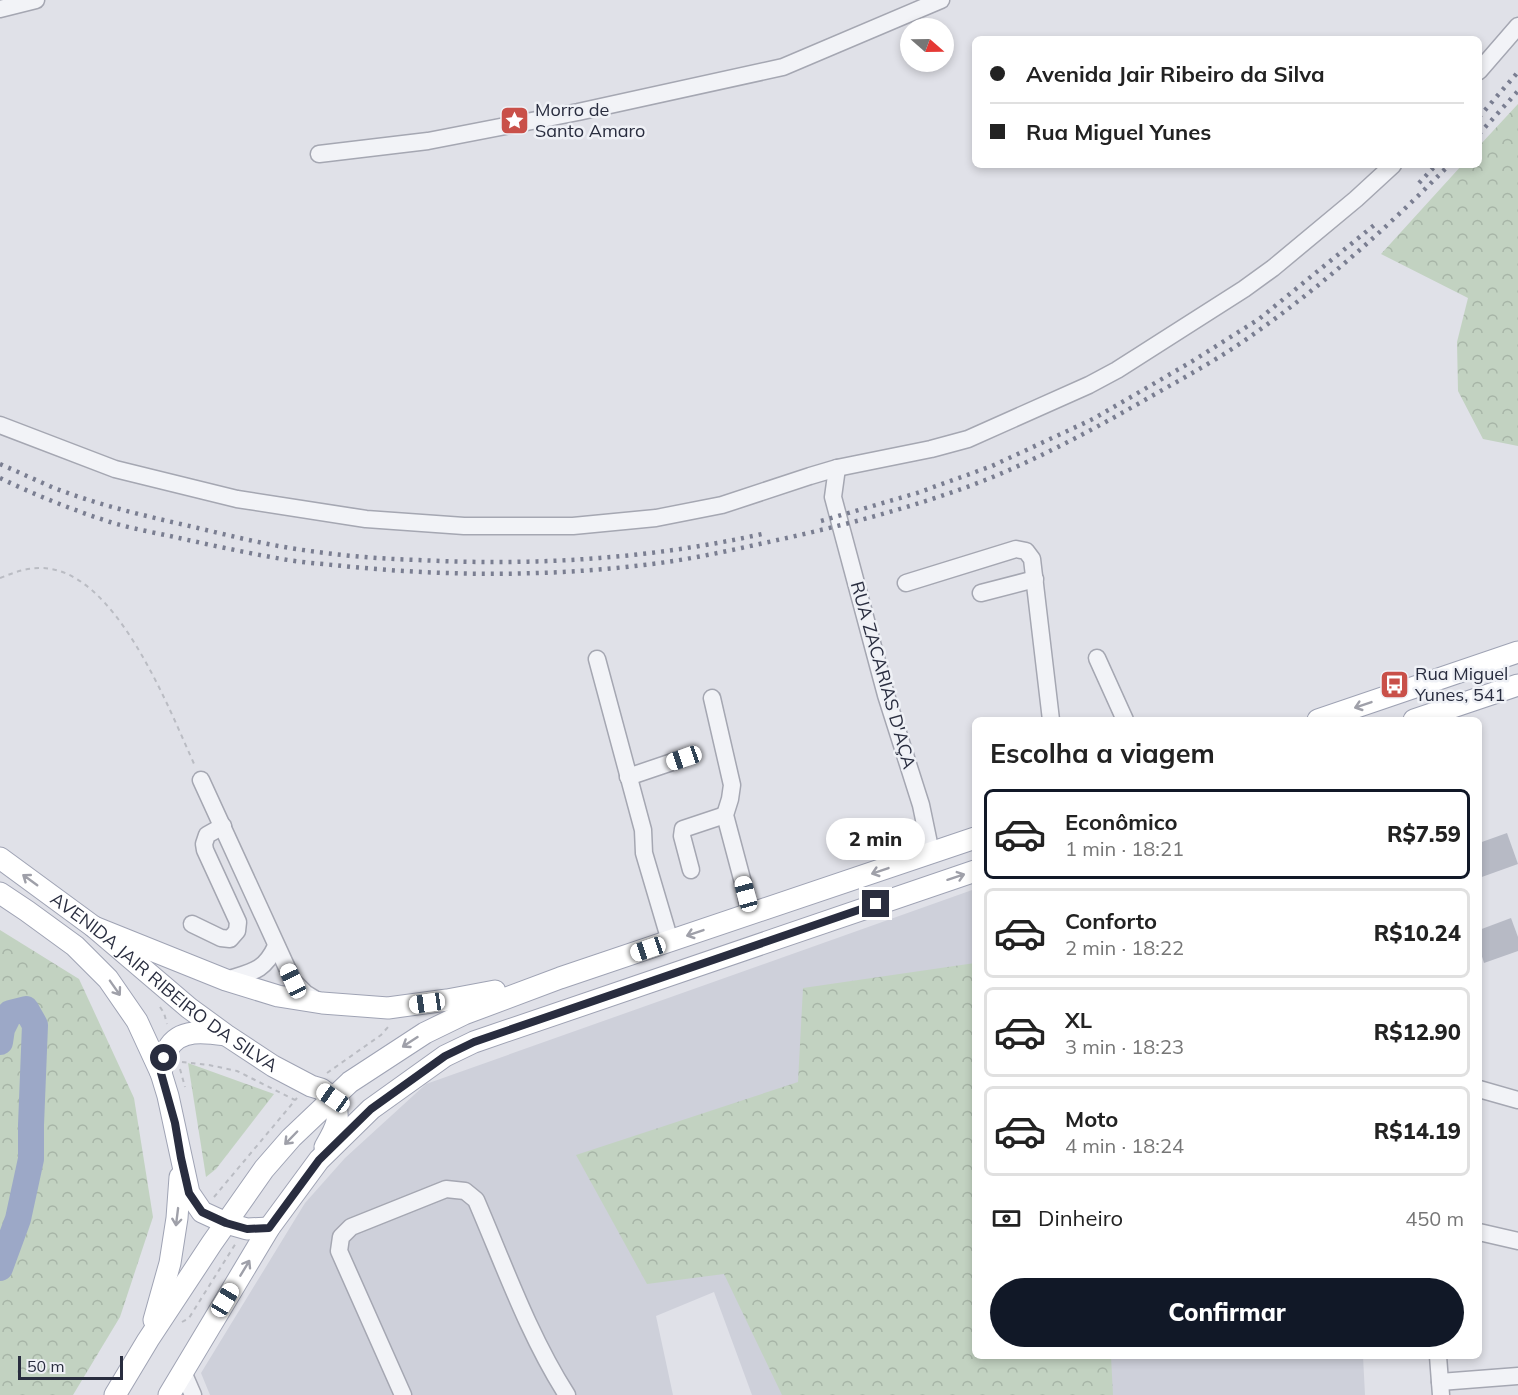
<!DOCTYPE html>
<html lang="pt">
<meta charset="utf-8">
<style>
:root{--surface:#fff;--page:#f2f2f2;--text:#222;--muted:#767676;--line:#e0e0e0;--accent:#111827}
body{margin:0;font-family:Mulish,sans-serif;background:var(--page);color:var(--text);height:100vh;display:flex;flex-direction:column;font-size:22px;white-space:nowrap}
*{box-sizing:border-box;margin:0}
p{font-size:20px;color:var(--muted)}
.icon{flex:none;width:33px;height:33px;fill:none;stroke:currentColor;stroke-width:2;stroke-linecap:round;stroke-linejoin:round}
.map{position:relative;flex:1;overflow:hidden}
.side{position:absolute;left:972px;top:717px;width:510px;height:642px;display:flex;flex-direction:column;background:var(--surface);border-radius:9px;box-shadow:0 3px 9px #0003}
.side>*{flex:none}
.banner{position:absolute;left:972px;top:36px;width:510px;height:132px;border-radius:9px;box-shadow:0 3px 9px #0003;display:grid;align-content:center;height:132px;padding:0 18px;background:var(--surface)}
.needle{width:39px;rotate:110deg}
.buttons{position:absolute;left:900px;top:18px;display:grid;gap:12px}
.buttons a{display:grid;place-items:center;width:54px;height:54px;border-radius:50%;background:var(--surface);box-shadow:0 3px 9px #0003;font-size:30px}
.scale{position:absolute;left:18px;bottom:15px;width:105px;box-sizing:border-box;padding-left:6px;border:3px solid #292d3f;border-top:0;font-size:16px;line-height:21px;white-space:nowrap;color:#292d3f;-webkit-text-stroke:4px #eff1f6;paint-order:stroke}
.end{position:absolute;width:27px;height:27px;margin:-14px;border:8px solid #292d3f;background:#fff;box-shadow:0 0 0 3px #fff}
.from{border-radius:50%}
.bubble{position:absolute;height:42px;border-radius:21px;background:var(--surface);box-shadow:0 3px 9px #0003;font-size:20px;font-weight:800;line-height:42px;text-align:center}
.car{position:absolute;width:18px;height:36px;margin:-18px -9px;border-radius:8px;box-shadow:0 0 4px 2px #0007;background:linear-gradient(#fff 24%,#345 0 40%,#fff 0 76%,#345 0 86%,#fff 0)}
.banner b{display:flex;align-items:center;gap:21px;height:57px;font-size:22px}
.banner b+b{border-top:2px solid var(--line)}
.banner i{width:15px;height:15px;background:var(--text)}
ul{padding:0;list-style:none}
li{display:flex;align-items:center;gap:18px;height:90px;margin:0 12px 9px;padding:0 6px;border:3px solid var(--line);border-radius:9px}
li div{flex:1}
li b{display:block;font-size:22px}
li em{font-style:normal;font-weight:800}
li.active{border-color:var(--accent)}
li>.icon{width:54px;height:54px;stroke-width:1.5}
h2{padding:0 18px;font-size:27px;line-height:72px}
.pay{display:flex;align-items:center;gap:15px;height:66px;padding:0 18px;font-size:22px}
.pay p{margin-inline-start:auto}
.button{display:flex;gap:12px;margin-top:auto;padding:12px 18px}
.button a{flex:1;height:69px;border-radius:36px;background:var(--accent);color:#fff;font-size:24px;font-weight:800;line-height:69px;text-align:center}
.map>svg:first-child{display:block}
</style>
<div class="map">
<svg width="1518" height="1395" viewBox="0 0 1518 1395">
<defs>
<pattern id="forest-crowns" width="20" height="18" patternUnits="userSpaceOnUse" patternTransform="scale(1.5)"><rect width="20" height="18" fill="#c2d2c1"/><path d="M2 6a3 3 0 1 1 6 0M12 15a3 3 0 1 1 6 0" fill="none" stroke="#a7b5a7"/></pattern>
</defs>
<rect width="100%" height="100%" fill="#e0e1e8"/>
<!-- built -->
<path fill="#ced0da" d="M975,889V1356H1363L1365,1395H752L714,1292L656,1316L673,1395H210L201,1373L305,1203L345,1158L426,1084Z"/>
<!-- forest -->
<g fill="url(#forest-crowns)">
<path d="M1518,104V446L1483,439L1458,391L1457,342L1468,298L1381,254L1462,165H1479V146Z"/>
<path d="M0,930L79,979L134,1098L153,1217L120,1317L73,1395H0Z"/>
<path d="M975,963V1356H1111L1113,1395H782L724,1274L647,1284L576,1155L798,1082L803,988Z"/>
<path d="M188,1063L274,1094L216,1169L206,1177Z"/>
</g>
<g fill="none" stroke-linecap="round" stroke-linejoin="round">
<!-- river -->
<path stroke="#9ca8c7" stroke-width="26" d="M0,1042L2,1029L10,1013L26,1009L35,1025L31,1125V1159L18,1219L0,1268"/>
</g>
<!-- building -->
<g fill="#b7bac5">
<path d="M1507,833L1518,864L1479,878V843Z"/>
<path d="M1511,918L1518,937V951L1484,963L1479,947V930Z"/>
</g>
<g fill="none" stroke-linecap="round" stroke-linejoin="round">
<defs>
<g id="minor">
<path d="M0,9L36,0"/>
<path d="M1479,71L1518,26"/>
<path d="M319,154L428,141L578,112L783,67L941,0"/>
<path d="M0,425L115,469L237,499L366,519L464,526H573L656,518L722,505L810,476L837,468L931,449L968,439L1089,385L1117,370L1244,289L1273,268L1356,199L1393,165"/>
<path d="M837,468L833,497L886,695L921,805L931,853"/>
<path d="M906,583L1016,549L1026,551L1032,559L1051,720"/>
<path d="M981,593L1035,579"/>
<path d="M1097,658L1125,720"/>
<path d="M597,659L643,830L644,853L670,941"/>
<path d="M712,698L732,785L730,799L725,815L746,894L749,915"/>
<path d="M628,777L684,758"/>
<path d="M201,780L293,981L305,993L318,1001"/>
<path d="M691,870L682,836L683,829L725,815"/>
<path d="M192,924L221,938L230,939L237,931L238,922L205,850L204,844L207,835L223,826"/>
<path d="M226,980C251,972 264,972 276,946"/>
<path d="M1479,1089L1518,1100"/>
<path d="M1479,1232L1518,1241"/>
<path d="M1438,1356L1441,1395"/>
<path d="M183,1372L193,1395"/>
<path d="M1440,1382L1518,1376"/>
<path d="M403,1395L339,1251L341,1237L351,1227L446,1189L465,1191L476,1200C504,1265 529,1336 567,1395"/>
</g>
<g id="major">
<path d="M1318,720L1518,652"/>
<path d="M1414,720L1518,685"/>
<path id="s1" d="M0,858L94,927L189,1008L226,1035L273,1066L311,1086L321,1089L333,1098"/>
<path d="M0,893L27,911L75,946L108,979L137,1021L161,1073L168,1096L189,1193L202,1212L226,1223L247,1229L269,1228"/>
<path d="M94,927L226,980L278,996L322,1003L388,1008L447,1000L495,991"/>
<path d="M161,1073C163,1065 164,1056 168,1049C179,1028 206,1032 225,1035"/>
<path d="M325,1147C336,1128 342,1119 333,1098"/>
<path d="M154,1320L170,1263L177,1218L180,1177"/>
<path d="M115,1395L148,1340L212,1243L264,1169L291,1138L350,1082L425,1033L464,1014L560,978L975,838"/>
<path d="M169,1395L269,1228L319,1160L371,1109L445,1056L474,1042L975,871"/>
</g>
</defs>
<!-- minor casing -->
<use href="#minor" stroke="#a5a7b2" stroke-width="19"/>
<!-- major casing -->
<use href="#major" stroke="#9fa3b4" stroke-width="23"/>
<!-- path -->
<g stroke="#babcc3" stroke-width="2" stroke-dasharray="4.5 4.5" stroke-linecap="butt">
<path d="M0,578C13,573 25,568 40,568C115,567 169,709 195,766"/>
<path d="M160,1007L164,1013L167,1024"/>
<path d="M182,1062L209,1065L237,1071L295,1100"/>
<path d="M180,1069L185,1087"/>
<path d="M327,1073L381,1035L389,1026"/>
<path d="M214,1197L297,1098"/>
<path d="M182,1322L189,1318L236,1243"/>
</g>
<!-- minor -->
<use href="#minor" stroke="#f2f3f7" stroke-width="16"/>
<!-- major -->
<use href="#major" stroke="#fff" stroke-width="21"/>
<!-- rail -->
<g stroke="#7a7e91" stroke-width="4.5" stroke-dasharray="3 6" stroke-linecap="butt">
<path d="M1479,117L1518,72"/>
<path d="M1479,134L1518,91"/>
<path d="M1419,183L1436,165"/>
<path d="M0,464C18,472 36,480 54,488C101,506 150,517 198,528C235,537 272,546 310,551C346,556 382,559 419,560C534,566 649,559 762,534"/>
<path d="M0,478C35,495 73,510 110,522C133,529 157,533 179,538C215,546 252,554 288,560C306,563 325,564 343,566C451,577 559,577 667,562C708,556 750,546 791,537C857,522 924,504 988,479C1044,456 1098,427 1150,397C1187,376 1224,356 1258,331C1327,282 1390,225 1449,165"/>
<path d="M821,521L917,493L992,466L1093,419L1191,362L1259,319L1378,222"/>
</g>
</g>
<!-- one-way arrows -->
<defs><path id="oneway-shaft" d="M-6 0H5M1.5-3L5.5 0L1.5 3" fill="none" stroke-width="1.6" stroke-linecap="round" stroke-linejoin="round" transform="scale(1.5)"/></defs>
<g stroke="#9fa0a9">
<use href="#oneway-shaft" transform="translate(1363 705) rotate(161)"/>
<use href="#oneway-shaft" transform="translate(880 871) rotate(161)"/>
<use href="#oneway-shaft" transform="translate(956 877) rotate(-18)"/>
<use href="#oneway-shaft" transform="translate(30 880) rotate(-144)"/>
<use href="#oneway-shaft" transform="translate(695 933) rotate(161)"/>
<use href="#oneway-shaft" transform="translate(115 988) rotate(55)"/>
<use href="#oneway-shaft" transform="translate(410 1042) rotate(147)"/>
<use href="#oneway-shaft" transform="translate(291 1138) rotate(134)"/>
<use href="#oneway-shaft" transform="translate(177 1217) rotate(97)"/>
<use href="#oneway-shaft" transform="translate(245 1268) rotate(-59)"/>
</g>
<g fill="none" stroke-linecap="round" stroke-linejoin="round">
<!-- route -->
<path stroke="#292d3f" stroke-width="8" d="M164,1058L161,1073L175,1123L181,1158L189,1193L202,1212L226,1223L247,1229L269,1228L319,1160L371,1109L445,1056L474,1042L876,904"/>
</g>
<!-- icons -->
<defs>
<symbol id="sight-square" viewBox="-11 -11 22 22"><rect x="-9" y="-9" width="18" height="18" rx="4" fill="#c95049" stroke="#eff1f6"/><path d="M0-6L1.8-2.2L6-1.7L2.9 1.2L3.7 5.4L0 3.3L-3.7 5.4L-2.9 1.2L-6-1.7L-1.8-2.2Z" fill="#fff"/></symbol>
<symbol id="bus-square" viewBox="-11 -11 22 22"><rect x="-9" y="-9" width="18" height="18" rx="4" fill="#c95049" stroke="#eff1f6"/><path d="M-5-6H5V4H4V6H2V4H-2V6H-4V4H-5ZM-3.5-4V0h7V-4ZM-3.5 1.2v1.5H-2V1.2ZM2 1.2v1.5H3.5V1.2Z" fill="#fff"/></symbol>
</defs>
<g fill-rule="evenodd">
<use href="#sight-square" x="498" y="104" width="33" height="33"/>
<use href="#bus-square" x="1378" y="668" width="33" height="33"/>
</g>
<g text-anchor="middle" stroke-width="5" stroke-linejoin="round" paint-order="stroke">
<!-- poi labels -->
<g font-size="18" fill="#292d3f" stroke="#eff1f6" text-anchor="start">
<text x="535" y="116">Morro de<tspan x="535" dy="21">Santo Amaro</tspan></text>
<text x="1415" y="680">Rua Miguel<tspan x="1415" dy="21">Yunes, 541</tspan></text>
</g>
<!-- street labels -->
<g font-size="18" fill="#292d3f" stroke="#eff1f6">
<text transform="translate(883 675) rotate(74)" y="6">RUA ZACARIAS D'AÇA</text>
<text dy="6" stroke="none"><textPath href="#s1" startOffset="206">AVENIDA JAIR RIBEIRO DA SILVA</textPath></text>
</g>
</g>
</svg>
<div class="buttons">
<a><svg class="needle" viewBox="-14 -14 28 28"><path d="M0-13l5 13h-10z" fill="#e53935"/><path d="M0 13l5-13h-10z" fill="#767676"/></svg></a>
</div>
<div class="scale">50 m</div>
<i class="end from" style="left:164px;top:1058px"></i>
<i class="end" style="left:876px;top:904px"></i>
<div class="bubble" style="left:826px;top:818px;width:99px">2 min</div>
<i class="car" style="left:684px;top:758px;rotate:251deg"></i>
<i class="car" style="left:746px;top:894px;rotate:345deg"></i>
<i class="car" style="left:648px;top:949px;rotate:251deg"></i>
<i class="car" style="left:293px;top:981px;rotate:335deg"></i>
<i class="car" style="left:427px;top:1003px;rotate:262deg"></i>
<i class="car" style="left:333px;top:1098px;rotate:305deg"></i>
<i class="car" style="left:225px;top:1300px;rotate:31deg"></i>
<div class="banner">
<b><i class="from"></i>Avenida Jair Ribeiro da Silva</b>
<b><i></i>Rua Miguel Yunes</b>
</div>
<section class="side">
<h2>Escolha a viagem</h2>
<ul>
<li class="active"><svg class="icon" aria-label="car" viewBox="0 0 24 24"><path d="M5 17H2v-5l4-1 3-4h7l3 4 3 1v5h-3M9 17h6M6 11h13"/><circle cx="7" cy="17" r="2"/><circle cx="17" cy="17" r="2"/></svg><div><b>Econômico</b><p>1 min · 18:21</p></div><em>R$7.59</em></li>
<li><svg class="icon" aria-label="car" viewBox="0 0 24 24"><path d="M5 17H2v-5l4-1 3-4h7l3 4 3 1v5h-3M9 17h6M6 11h13"/><circle cx="7" cy="17" r="2"/><circle cx="17" cy="17" r="2"/></svg><div><b>Conforto</b><p>2 min · 18:22</p></div><em>R$10.24</em></li>
<li><svg class="icon" aria-label="car" viewBox="0 0 24 24"><path d="M5 17H2v-5l4-1 3-4h7l3 4 3 1v5h-3M9 17h6M6 11h13"/><circle cx="7" cy="17" r="2"/><circle cx="17" cy="17" r="2"/></svg><div><b>XL</b><p>3 min · 18:23</p></div><em>R$12.90</em></li>
<li><svg class="icon" aria-label="car" viewBox="0 0 24 24"><path d="M5 17H2v-5l4-1 3-4h7l3 4 3 1v5h-3M9 17h6M6 11h13"/><circle cx="7" cy="17" r="2"/><circle cx="17" cy="17" r="2"/></svg><div><b>Moto</b><p>4 min · 18:24</p></div><em>R$14.19</em></li>
</ul>
<div class="pay"><svg class="icon" aria-label="cash" viewBox="0 0 24 24"><path d="M3 7h18v10H3z"/><circle cx="12" cy="12" r="2"/></svg>Dinheiro<p>450 m</p></div>
<div class="button"><a>Confirmar</a></div>
</section>
</div>
